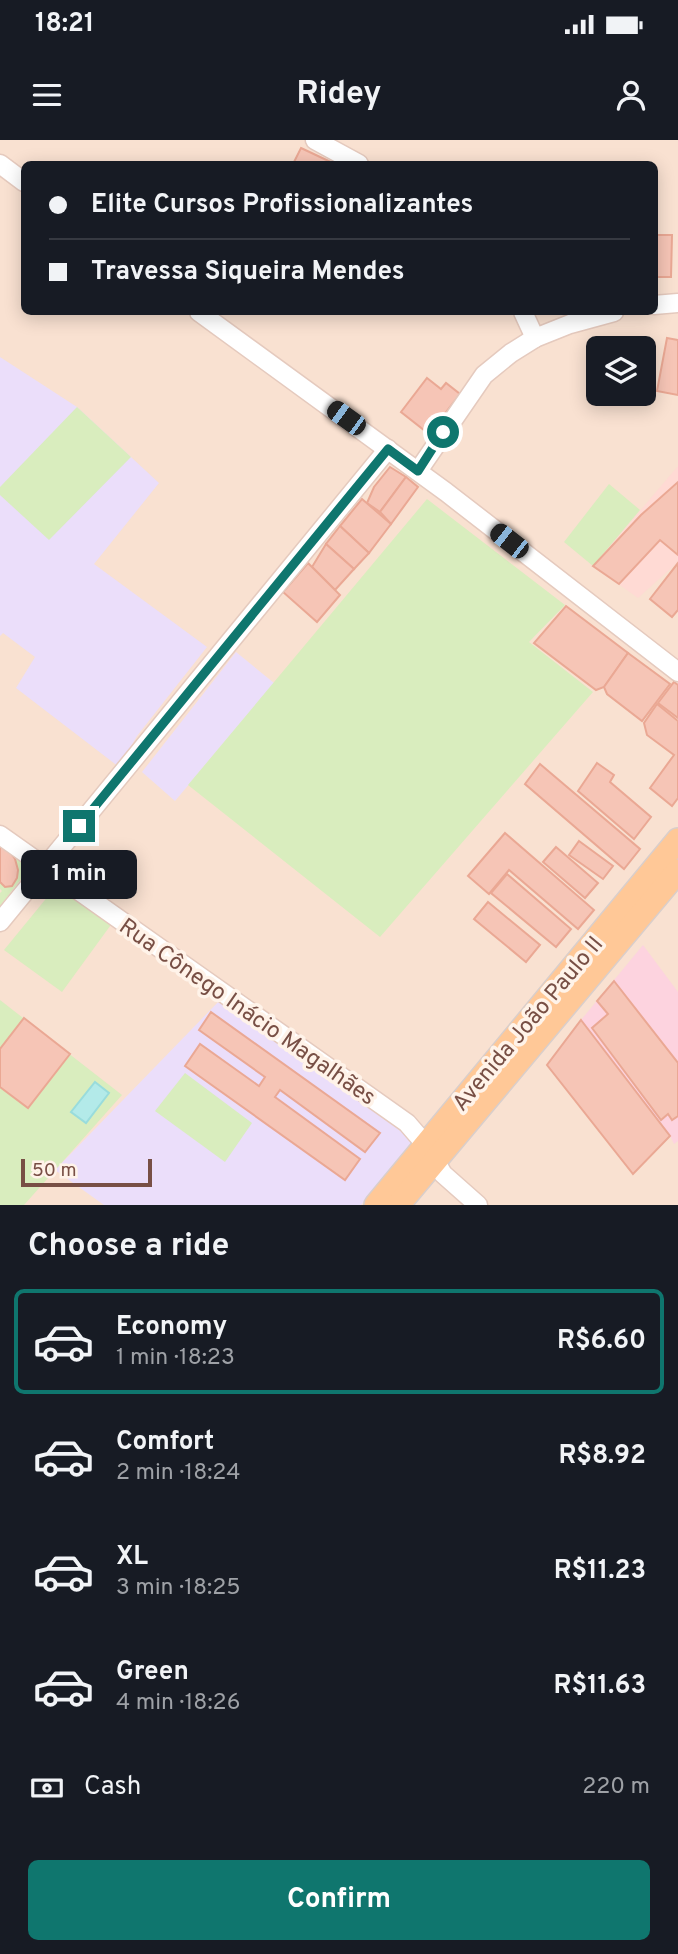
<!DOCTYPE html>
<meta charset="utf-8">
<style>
:root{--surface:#171b24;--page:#20242c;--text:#f1f3f6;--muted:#9ea1a6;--line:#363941;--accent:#0f766e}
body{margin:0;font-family:Overpass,sans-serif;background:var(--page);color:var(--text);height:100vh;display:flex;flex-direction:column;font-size:26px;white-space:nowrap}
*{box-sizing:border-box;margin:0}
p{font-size:23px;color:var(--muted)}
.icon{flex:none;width:38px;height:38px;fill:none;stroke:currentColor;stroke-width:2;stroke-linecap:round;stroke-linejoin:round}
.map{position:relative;height:1065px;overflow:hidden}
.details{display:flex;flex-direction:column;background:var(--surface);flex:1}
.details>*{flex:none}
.top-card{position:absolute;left:21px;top:21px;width:637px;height:154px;border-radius:10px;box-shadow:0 4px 18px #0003;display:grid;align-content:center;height:154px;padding:0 28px;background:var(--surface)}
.tools{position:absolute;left:586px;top:196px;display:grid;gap:14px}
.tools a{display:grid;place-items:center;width:70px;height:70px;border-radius:10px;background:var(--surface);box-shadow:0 4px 18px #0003;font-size:35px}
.scale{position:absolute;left:21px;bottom:18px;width:131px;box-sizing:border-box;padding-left:7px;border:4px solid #784f45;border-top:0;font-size:19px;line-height:24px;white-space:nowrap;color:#784f45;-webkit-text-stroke:5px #fff3e9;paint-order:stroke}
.end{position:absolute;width:32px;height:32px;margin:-16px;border:9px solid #0f766e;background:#fff;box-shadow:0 0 0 4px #fff}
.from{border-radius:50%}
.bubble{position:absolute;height:49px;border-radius:10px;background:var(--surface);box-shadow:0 4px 18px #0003;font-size:23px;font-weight:700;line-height:49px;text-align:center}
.car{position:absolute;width:21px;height:42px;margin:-21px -10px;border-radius:9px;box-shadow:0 0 5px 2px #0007;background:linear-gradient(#222 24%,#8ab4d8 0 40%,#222 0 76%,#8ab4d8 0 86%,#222 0)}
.top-card b{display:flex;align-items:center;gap:24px;height:66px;font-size:26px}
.top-card b+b{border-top:2px solid var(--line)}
.top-card i{width:18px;height:18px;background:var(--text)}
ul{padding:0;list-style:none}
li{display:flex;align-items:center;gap:21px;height:105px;margin:0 14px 10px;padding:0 14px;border:4px solid transparent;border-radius:10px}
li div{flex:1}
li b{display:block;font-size:26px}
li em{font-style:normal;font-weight:700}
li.active{border-color:var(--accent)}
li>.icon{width:63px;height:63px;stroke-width:1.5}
h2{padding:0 28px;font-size:32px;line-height:84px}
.pay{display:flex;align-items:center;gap:18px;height:77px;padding:0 28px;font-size:26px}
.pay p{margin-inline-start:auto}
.action{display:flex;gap:14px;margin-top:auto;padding:14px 28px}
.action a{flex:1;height:80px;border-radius:10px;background:var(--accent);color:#fff;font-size:28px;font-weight:700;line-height:80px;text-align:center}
.status{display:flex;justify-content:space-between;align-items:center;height:49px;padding:0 35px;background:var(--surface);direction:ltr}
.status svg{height:19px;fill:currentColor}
header{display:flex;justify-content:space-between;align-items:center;height:91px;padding:0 28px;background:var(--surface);font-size:32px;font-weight:700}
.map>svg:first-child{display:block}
</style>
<div class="status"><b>18:21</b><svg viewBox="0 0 49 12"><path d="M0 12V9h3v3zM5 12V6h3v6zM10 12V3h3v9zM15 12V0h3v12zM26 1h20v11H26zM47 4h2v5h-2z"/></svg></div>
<header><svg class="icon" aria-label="menu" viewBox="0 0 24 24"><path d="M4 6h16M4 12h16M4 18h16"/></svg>Ridey<svg class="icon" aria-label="person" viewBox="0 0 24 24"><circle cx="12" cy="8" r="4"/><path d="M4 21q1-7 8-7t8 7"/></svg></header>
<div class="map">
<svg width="678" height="1065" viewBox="0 0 678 1065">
<rect width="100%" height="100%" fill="#feeee1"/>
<!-- residential -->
<g fill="#f9e1d1" fill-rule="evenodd">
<path d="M0,0H678V703L374,1065H0ZM24,24H654V172H24ZM598,208H644V254H598Z"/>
<path d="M678,734V1065H401Z"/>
</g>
<!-- commercial -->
<path fill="#ffdad4" d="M678,326V422L638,458L593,426Z"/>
<!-- education -->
<g fill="#ebdefa">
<path d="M0,217L77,267L159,343L94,424L207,507L137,596L119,627L16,548L35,517L3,493L0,496Z"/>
<path d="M236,512L274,543L175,661L142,632Z"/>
<path d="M223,857L422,995L361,1065H104L55,1030Z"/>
</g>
<!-- medical -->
<path fill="#fdd3df" d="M643,805L678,852V1001L674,1004L670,996L581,880Z"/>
<!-- green -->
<g fill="#d9edbe">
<path d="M77,267L131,317L49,400L0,355V347Z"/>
<path d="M609,344L640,370L593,426L564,402Z"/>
<path d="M427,359L565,465L529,502L593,552L380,797L188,645Z"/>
<path d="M0,702L29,723V729L0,766V753L2,751L0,749Z"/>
<path d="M58,744L113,782L62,852L4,810Z"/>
<path d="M0,860L122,955L24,1065H0Z"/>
<path d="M185,933L252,983L225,1022L155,971Z"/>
</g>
<!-- water -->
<path fill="#b3eae9" stroke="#99dcdc" stroke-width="2" d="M95,942L109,953L86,983L71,972Z"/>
<!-- building -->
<g fill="#f6c5b6" stroke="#eaa894" stroke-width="2">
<path d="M301,8L335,24H293Z"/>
<path d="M654,95H672L671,137H654Z"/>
<path d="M667,198L678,200V255L657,251Z"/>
<path d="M427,238L441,249L446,243L460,254L429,294L401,272Z"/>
<path d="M390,327L406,337L380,372L367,363L374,347Z"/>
<path d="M406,337L418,347L391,384L380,372Z"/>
<path d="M678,342V415L660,400L619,444L593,426L641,375Z"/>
<path d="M362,359L391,384L369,413L340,386Z"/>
<path d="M340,386L369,413L354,429L326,404Z"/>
<path d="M326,404L354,429L335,450L312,427Z"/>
<path d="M308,423L340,455L317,482L283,452Z"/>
<path d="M678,423V470L672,477L650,459Z"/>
<path d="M566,466L628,513L604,547L596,550L534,503Z"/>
<path d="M628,513L670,544L642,581L607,554L604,547Z"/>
<path d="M674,542L678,545V578L658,563Z"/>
<path d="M657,564L678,581V658L672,666L650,648L674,615L647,595L644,583Z"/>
<path d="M597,623L614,635L610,642L651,677L634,699L578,651Z"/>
<path d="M540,624L640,709L624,729L525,644Z"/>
<path d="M505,693L594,770L578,789L509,730L489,754L468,736Z"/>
<path d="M579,701L613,726L603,739L569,715Z"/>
<path d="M0,705L10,712L15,719L18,730L17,738L12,746L5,747L0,742Z"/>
<path d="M556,707L598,743L585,758L543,722Z"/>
<path d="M507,734L571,789L556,807L491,753Z"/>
<path d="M488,762L540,805L526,822L474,779Z"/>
<path d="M614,841L678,923V976L672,980L668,974L661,980L592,888L608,874L597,861Z"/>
<path d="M211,872L380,993L365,1012L280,950L275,957L360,1019L345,1040L185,926L200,904L259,946L265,937L199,890Z"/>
<path d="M24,878L70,914L28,968L0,947V909Z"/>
<path d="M581,880L670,996L633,1034L547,925Z"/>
</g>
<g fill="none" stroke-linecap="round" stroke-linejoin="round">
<defs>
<g id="minor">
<path d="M315,0L359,24"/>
<path d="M0,24L24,42"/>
<path d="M654,165L678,163"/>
<path d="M199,172L446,352L678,532"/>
<path d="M523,172L535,198"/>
<path d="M418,331L484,235L511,213L535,198L570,184L614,172"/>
<path d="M0,695L407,983L426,1005L443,1034L478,1065"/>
<path d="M0,782L388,309"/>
</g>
<g id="major">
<path d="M376,1065L678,700"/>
<path d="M398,1065L678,731"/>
</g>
</defs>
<!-- minor casing -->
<use href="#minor" stroke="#e5cabe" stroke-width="21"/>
<!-- major casing -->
<use href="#major" stroke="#d9cecb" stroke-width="26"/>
<!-- minor -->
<use href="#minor" stroke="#fff" stroke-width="18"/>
<!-- major -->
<use href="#major" stroke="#ffc897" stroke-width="23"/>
</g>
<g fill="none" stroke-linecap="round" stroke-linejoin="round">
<!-- route -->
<path stroke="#0f766e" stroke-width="9" d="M79,686L388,309L418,331L443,292"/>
</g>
<g text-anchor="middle" stroke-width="7" stroke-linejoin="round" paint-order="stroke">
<!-- street labels -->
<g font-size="23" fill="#784f45" stroke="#fff3e9">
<text transform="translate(248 871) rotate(35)" y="8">Rua Cônego Inácio Magalhães</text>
<text transform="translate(527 883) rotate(-50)" y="8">Avenida João Paulo II</text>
</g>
</g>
</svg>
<div class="tools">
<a><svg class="icon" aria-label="layers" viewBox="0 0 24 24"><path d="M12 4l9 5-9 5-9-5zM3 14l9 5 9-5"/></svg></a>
</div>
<div class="scale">50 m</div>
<i class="end from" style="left:443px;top:292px"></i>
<i class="end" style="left:79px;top:686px"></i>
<div class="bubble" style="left:21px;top:710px;width:116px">1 min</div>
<i class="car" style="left:346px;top:278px;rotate:306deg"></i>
<i class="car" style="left:509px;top:401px;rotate:308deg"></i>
<div class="top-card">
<b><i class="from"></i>Elite Cursos Profissionalizantes</b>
<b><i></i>Travessa Siqueira Mendes</b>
</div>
</div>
<section class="details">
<h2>Choose a ride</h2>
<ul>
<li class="active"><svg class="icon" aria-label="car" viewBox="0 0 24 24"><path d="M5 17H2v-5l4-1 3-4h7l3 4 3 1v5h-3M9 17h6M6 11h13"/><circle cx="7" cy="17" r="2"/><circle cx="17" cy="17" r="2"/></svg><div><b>Economy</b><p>1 min · 18:23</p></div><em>R$6.60</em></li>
<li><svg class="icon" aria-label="car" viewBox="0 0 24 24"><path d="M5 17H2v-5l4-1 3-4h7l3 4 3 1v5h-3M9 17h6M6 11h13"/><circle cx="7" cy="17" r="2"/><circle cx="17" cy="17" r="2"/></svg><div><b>Comfort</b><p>2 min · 18:24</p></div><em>R$8.92</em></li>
<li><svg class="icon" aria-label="car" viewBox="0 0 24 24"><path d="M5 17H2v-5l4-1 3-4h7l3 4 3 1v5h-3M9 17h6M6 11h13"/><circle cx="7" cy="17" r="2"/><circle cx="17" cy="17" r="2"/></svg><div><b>XL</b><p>3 min · 18:25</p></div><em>R$11.23</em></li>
<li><svg class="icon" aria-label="car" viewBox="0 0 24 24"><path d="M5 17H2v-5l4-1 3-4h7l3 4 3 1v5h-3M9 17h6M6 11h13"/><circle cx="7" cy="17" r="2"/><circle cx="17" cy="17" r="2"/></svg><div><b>Green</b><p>4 min · 18:26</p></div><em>R$11.63</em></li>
</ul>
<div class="pay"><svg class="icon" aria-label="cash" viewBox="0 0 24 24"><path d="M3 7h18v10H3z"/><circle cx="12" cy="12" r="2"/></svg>Cash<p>220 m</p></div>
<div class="action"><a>Confirm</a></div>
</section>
